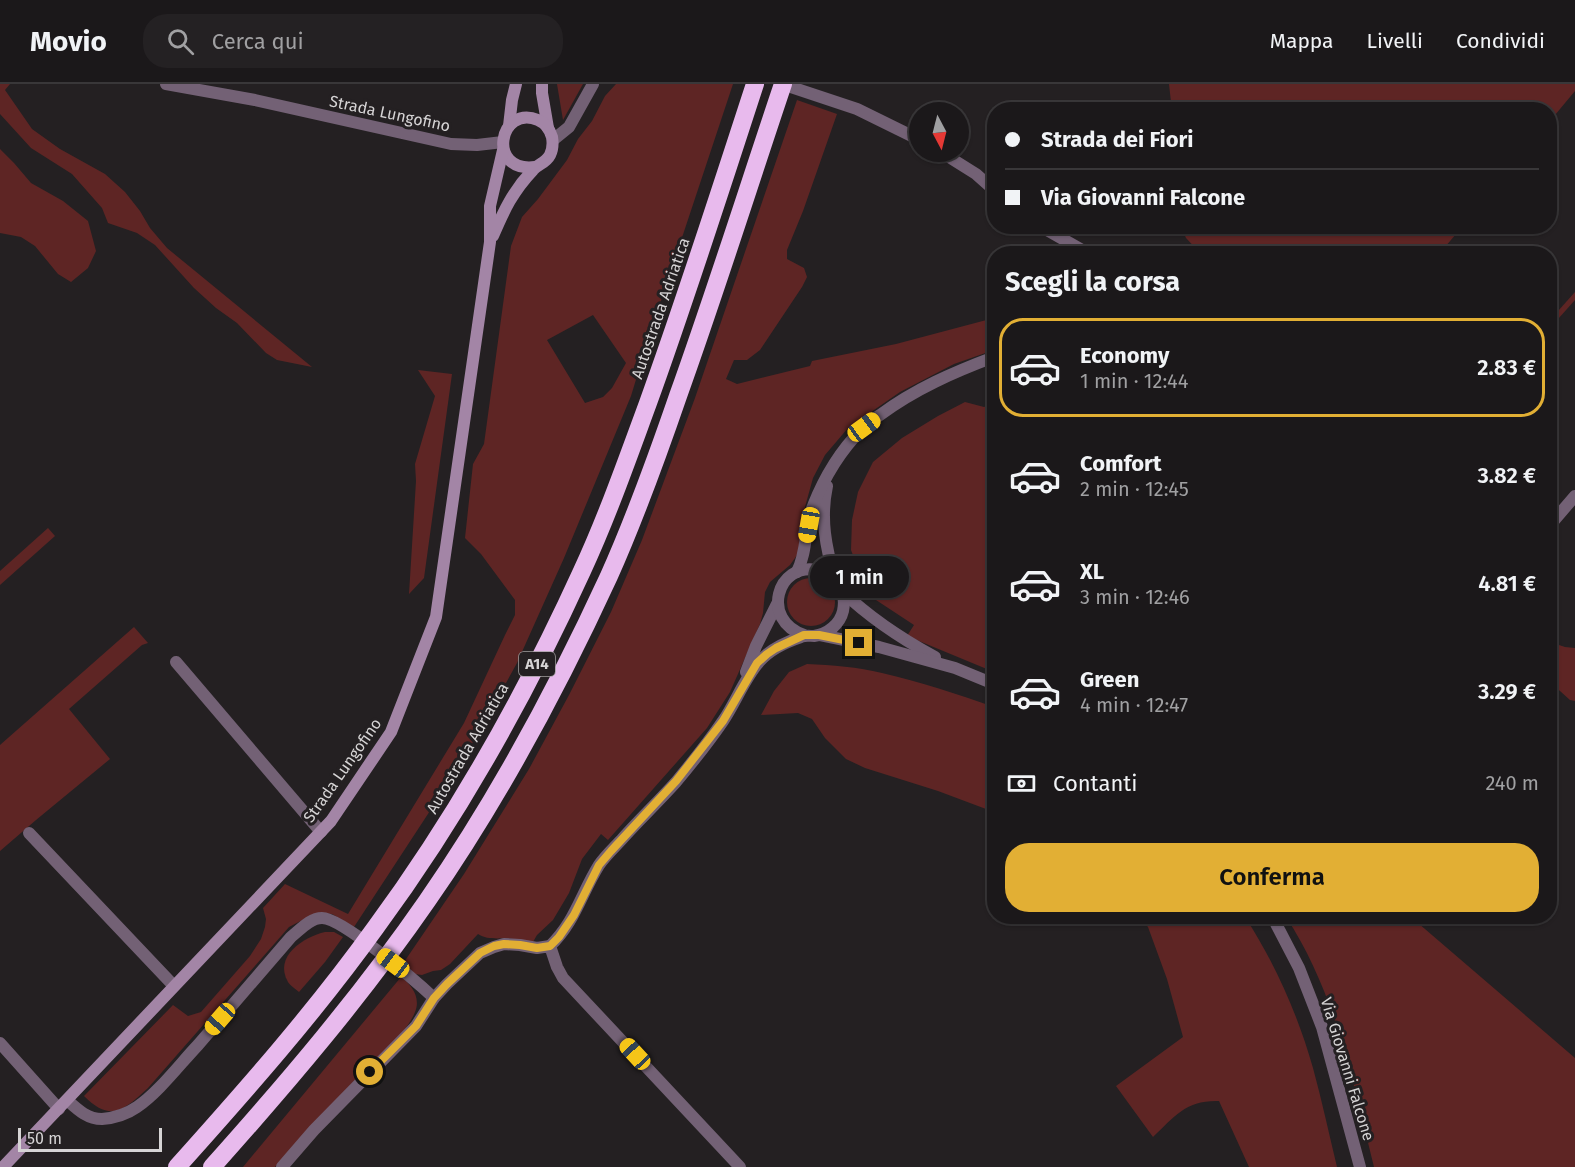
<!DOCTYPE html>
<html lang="it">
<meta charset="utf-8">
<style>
:root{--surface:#1b181a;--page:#242123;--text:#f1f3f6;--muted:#a0a0a2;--line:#393739;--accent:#e2af34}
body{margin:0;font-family:"Fira Sans",sans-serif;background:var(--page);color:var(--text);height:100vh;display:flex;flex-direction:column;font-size:22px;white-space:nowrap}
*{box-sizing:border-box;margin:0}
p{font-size:20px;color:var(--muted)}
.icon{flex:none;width:33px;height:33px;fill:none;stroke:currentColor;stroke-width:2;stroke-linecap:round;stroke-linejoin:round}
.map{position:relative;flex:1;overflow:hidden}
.side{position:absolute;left:987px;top:162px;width:570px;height:678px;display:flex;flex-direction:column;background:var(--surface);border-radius:24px;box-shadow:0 2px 4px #0004,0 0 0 2px var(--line)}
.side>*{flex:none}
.top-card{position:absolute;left:987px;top:18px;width:570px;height:132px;border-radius:24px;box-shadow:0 2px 4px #0004,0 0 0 2px var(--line);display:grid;align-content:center;height:132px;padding:0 18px;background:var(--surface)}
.needle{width:39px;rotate:173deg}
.buttons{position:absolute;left:909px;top:18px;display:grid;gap:12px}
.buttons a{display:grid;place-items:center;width:60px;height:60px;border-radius:50%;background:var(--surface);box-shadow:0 2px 4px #0004,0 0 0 2px var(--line);font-size:30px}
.scale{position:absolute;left:18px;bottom:15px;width:144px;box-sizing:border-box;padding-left:6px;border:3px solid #d6d4d5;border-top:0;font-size:16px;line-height:21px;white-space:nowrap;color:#d6d4d5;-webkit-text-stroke:4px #242022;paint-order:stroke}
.end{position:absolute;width:27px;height:27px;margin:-14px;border:8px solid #e2af34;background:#111;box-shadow:0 0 0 3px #111}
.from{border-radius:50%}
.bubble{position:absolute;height:42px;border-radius:21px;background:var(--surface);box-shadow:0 2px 4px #0004,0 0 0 2px var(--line);font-size:20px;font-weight:600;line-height:42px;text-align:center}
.car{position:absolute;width:18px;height:36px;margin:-18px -9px;border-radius:8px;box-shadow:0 0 4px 2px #0007;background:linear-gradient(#f5c518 24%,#345 0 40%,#f5c518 0 76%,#345 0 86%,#f5c518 0)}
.top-card b{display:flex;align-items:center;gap:21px;height:57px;font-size:22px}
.top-card b+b{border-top:2px solid var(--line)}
.top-card i{width:15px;height:15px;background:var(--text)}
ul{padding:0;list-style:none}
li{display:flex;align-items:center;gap:18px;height:99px;margin:0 12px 9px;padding:0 6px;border:3px solid transparent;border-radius:24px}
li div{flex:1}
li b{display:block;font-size:22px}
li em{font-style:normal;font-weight:600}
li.active{border-color:var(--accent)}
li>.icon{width:54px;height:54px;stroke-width:1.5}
h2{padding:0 18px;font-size:27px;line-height:72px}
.pay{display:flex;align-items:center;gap:15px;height:66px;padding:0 18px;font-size:22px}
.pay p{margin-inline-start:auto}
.cta{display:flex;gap:12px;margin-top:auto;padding:12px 18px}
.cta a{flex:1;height:69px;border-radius:24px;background:var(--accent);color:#111;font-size:24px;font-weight:600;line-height:69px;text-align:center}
header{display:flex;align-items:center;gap:36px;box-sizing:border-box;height:84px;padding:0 30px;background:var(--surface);border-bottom:2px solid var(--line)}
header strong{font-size:28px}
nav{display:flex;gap:33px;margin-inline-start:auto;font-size:21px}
.search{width:420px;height:54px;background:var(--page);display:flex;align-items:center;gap:15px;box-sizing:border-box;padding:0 21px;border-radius:24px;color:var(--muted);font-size:22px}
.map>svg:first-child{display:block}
</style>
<header>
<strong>Movio</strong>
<div class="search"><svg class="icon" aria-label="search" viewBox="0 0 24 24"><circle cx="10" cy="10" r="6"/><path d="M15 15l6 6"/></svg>Cerca qui</div>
<nav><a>Mappa</a><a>Livelli</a><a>Condividi</a></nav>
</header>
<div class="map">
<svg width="1575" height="1083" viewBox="0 0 1575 1083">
<rect width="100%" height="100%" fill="#242022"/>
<!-- green -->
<g fill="#5e2524" fill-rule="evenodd">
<path d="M0,0H10L5,6L32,45L60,65L105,90L125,108L140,127L150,144L167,164L312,283L277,276L266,269L237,239L216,224L194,204L155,161L137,149L108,139L102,124L72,90L31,64L0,30Z"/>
<path d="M557,0H583L563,36Z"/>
<path d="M616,0H733L648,256L631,312L564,474L517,579L485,637L460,681L354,843L332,830L316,829L289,843L148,1004C124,1026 111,1039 84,1012L173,921L188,932L201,928L250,872L261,855L265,843L266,835L263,824L285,800L348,830L464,639L505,551L515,531V516L481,470L465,454L473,380L484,360L511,162L522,133L538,115L567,76L578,55L592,37L605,12ZM593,231L626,279L612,304L603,313L585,319L547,256Z"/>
<path d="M1169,0H1575V7L1550,37V26L1167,25L1171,18Z"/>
<path d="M797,16L837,30L803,127L787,166V175L804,184L807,193L802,203L760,266L747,276H734L726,295L737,300L810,282L812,277L896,260L994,234V266L954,280L900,308L848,344L825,371L813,394L805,423L800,467L790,481L770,498L765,508L763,529L760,540L730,608L707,644L608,756L601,750L582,775L569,809L553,836L537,851L533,858C527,857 520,855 513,855C501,853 488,857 478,850L450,880L441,886L433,887L422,891L415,890L402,881L464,790L529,685L569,611L611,528L642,456L695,314Z"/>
<path d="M0,65L14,79L31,99L63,117L88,137L96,167L88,184L71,198L58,190L35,162L21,153L0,149Z"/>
<path d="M1181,143H1462L1439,170L1200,169L1186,154Z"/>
<path d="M1575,208V216L1550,244V236Z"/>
<path d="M418,286L452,290L424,494L409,510L416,397L415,380L435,312Z"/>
<path d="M965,318L984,323L994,319V588L907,552L914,541L876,516L862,495L851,466L852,436L858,408L873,378L902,354L938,332Z"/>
<path d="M48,444L55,452L0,501V487Z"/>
<circle cx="811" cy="518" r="24"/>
<path d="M134,543L148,559L142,561L69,625L110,675L36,736L0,767V661Z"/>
<path d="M1550,558L1565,563L1575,564V617L1570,616L1550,598Z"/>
<path d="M807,580C832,581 858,583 882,589C920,598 958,610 994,623V728L938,707L865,684L846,675L825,654L812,635L798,629L761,631L774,607L789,588Z"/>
<path d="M1139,833H1245C1275,879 1298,931 1313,984C1322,1017 1329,1050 1337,1083H1249L1219,1017C1186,1016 1175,1032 1153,1053L1116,1002L1183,953L1167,895L1148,843Z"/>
<path d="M1286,833H1411L1575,974V1083H1374C1353,998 1335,907 1286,833Z"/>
<path d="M325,848H334L343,853L325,878L299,908C295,905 290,901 288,898C273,872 304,853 325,848Z"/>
<path d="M401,893C412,901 421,914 415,928C407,949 377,974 360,991C331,1021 303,1052 275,1083H243Z"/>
</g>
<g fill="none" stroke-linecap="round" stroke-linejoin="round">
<!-- pedestrian -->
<path stroke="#736175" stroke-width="12" d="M1550,441L1575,412"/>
<!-- minor -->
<g stroke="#736175" stroke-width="12">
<path d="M166,0L255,16L451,60L477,61L503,58"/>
<path d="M782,0L857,25L920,56"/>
<path d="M553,56L569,43L593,0"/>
<path d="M941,68L976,90L994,106"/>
<path d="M1040,142L1089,170"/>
<path d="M827,402C820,435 826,464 835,495"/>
<path d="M797,488C808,466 804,443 813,422C824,394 841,366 862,345C867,339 874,335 880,331C915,305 954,288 994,273"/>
<path d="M843,508C871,535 902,555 935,573"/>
<path d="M820,551L879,563L955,584L994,600"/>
<path d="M176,578L321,748"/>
<path d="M746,588L756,562L777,520"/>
<path d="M29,749L174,902"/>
<path d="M1272,832L1299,884L1322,943L1360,1083"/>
<path d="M550,862C575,838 581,810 599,781C606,771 615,763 623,754C640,735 659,717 676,698C691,680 710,656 723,637C736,618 744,595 759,578C769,566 786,558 801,553C805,551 810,552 814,552C828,550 840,540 843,527C847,508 836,489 817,486C777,478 760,536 804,551"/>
<path d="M0,959L59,1025"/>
<path d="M67,1016C77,1025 87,1035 102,1035C114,1034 127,1030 137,1023C158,1009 180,980 198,961C229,925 260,889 291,853C300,846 310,834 322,834C342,834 417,898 434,914"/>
<path d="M282,1083L314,1046L416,942L434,914L447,900L480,869L494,863L504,860L520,861L537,864L550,862L557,883L563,894L740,1083"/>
</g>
<!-- secondary -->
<g stroke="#a385a6" stroke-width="12">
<path d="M542,0V9L548,44"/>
<path d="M509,42L512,16L516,0"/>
<path d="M493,152C504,126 513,107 533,86C538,80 546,79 550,71C553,65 553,59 552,53C550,46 545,39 538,36C499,20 486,89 535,83"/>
<path d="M3,1083L331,737L391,648L436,533L490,158V122L503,66"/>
</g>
<!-- motorway -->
<g stroke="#e8baed" stroke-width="18">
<path d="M177,1083C246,1006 315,928 376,843C457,733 525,612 582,487C607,433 627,376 648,319C686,214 720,107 755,0"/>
<path d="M212,1083C288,998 362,911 427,817C498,715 557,605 609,492C635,434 657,373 678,312C715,209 748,104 783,0"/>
</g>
</g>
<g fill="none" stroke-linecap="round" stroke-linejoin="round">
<!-- route -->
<path stroke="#e2af34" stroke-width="8" d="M370,988L416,942L434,914L447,900L480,869L494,862L504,860L520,861L537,864L550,862L559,853L574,831L599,781L611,767L676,697L723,637L757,579L767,570L776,564L804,551H819L859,559"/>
</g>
<g text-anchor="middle" stroke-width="6" stroke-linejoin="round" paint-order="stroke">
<!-- shield labels -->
<rect fill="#242022" stroke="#a19e9f" stroke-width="1.5" x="519" y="568" width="36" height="24" rx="4.5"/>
<g font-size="15" font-weight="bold" fill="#d6d4d5">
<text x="537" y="585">A14</text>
</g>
<!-- street labels -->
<g font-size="16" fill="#d6d4d5" stroke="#242022">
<text transform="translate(390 29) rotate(12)" y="6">Strada Lungofino</text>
<text transform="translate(660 224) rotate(-71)" y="6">Autostrada Adriatica</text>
<text transform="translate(467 664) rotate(-60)" y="6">Autostrada Adriatica</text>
<text transform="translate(342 686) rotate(-55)" y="6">Strada Lungofino</text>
<text transform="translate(1348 985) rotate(73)" y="6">Via Giovanni Falcone</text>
</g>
</g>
</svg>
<div class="buttons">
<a><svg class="needle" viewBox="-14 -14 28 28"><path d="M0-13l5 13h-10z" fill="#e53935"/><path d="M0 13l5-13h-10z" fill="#a0a0a2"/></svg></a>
</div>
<div class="scale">50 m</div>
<i class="end from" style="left:370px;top:988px"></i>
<i class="end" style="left:859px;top:559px"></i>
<div class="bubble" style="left:810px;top:472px;width:99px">1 min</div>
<i class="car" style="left:864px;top:343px;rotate:54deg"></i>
<i class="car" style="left:809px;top:441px;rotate:190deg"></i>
<i class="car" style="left:393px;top:879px;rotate:307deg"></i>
<i class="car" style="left:220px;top:935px;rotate:221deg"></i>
<i class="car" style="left:635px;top:970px;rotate:317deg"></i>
<div class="top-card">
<b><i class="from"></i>Strada dei Fiori</b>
<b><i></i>Via Giovanni Falcone</b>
</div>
<section class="side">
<h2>Scegli la corsa</h2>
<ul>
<li class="active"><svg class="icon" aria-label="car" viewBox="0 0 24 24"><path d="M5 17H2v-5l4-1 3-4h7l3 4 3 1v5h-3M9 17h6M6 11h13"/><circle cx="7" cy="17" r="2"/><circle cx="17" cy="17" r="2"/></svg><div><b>Economy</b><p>1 min · 12:44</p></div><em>2.83 €</em></li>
<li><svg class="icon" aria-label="car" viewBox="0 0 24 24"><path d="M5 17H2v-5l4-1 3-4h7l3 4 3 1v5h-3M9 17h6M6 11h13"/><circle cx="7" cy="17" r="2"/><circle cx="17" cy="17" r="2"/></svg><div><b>Comfort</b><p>2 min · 12:45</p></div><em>3.82 €</em></li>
<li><svg class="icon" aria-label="car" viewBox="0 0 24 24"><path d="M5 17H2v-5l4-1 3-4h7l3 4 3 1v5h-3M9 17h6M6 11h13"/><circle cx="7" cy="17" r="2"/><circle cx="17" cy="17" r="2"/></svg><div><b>XL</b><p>3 min · 12:46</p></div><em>4.81 €</em></li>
<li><svg class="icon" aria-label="car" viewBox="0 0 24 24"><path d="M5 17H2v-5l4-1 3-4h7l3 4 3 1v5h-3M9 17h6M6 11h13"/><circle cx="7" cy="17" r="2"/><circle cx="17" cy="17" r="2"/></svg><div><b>Green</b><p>4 min · 12:47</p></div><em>3.29 €</em></li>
</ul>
<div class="pay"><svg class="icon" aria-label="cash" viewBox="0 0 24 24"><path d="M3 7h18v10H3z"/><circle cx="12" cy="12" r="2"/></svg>Contanti<p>240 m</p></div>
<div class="cta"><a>Conferma</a></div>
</section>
</div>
